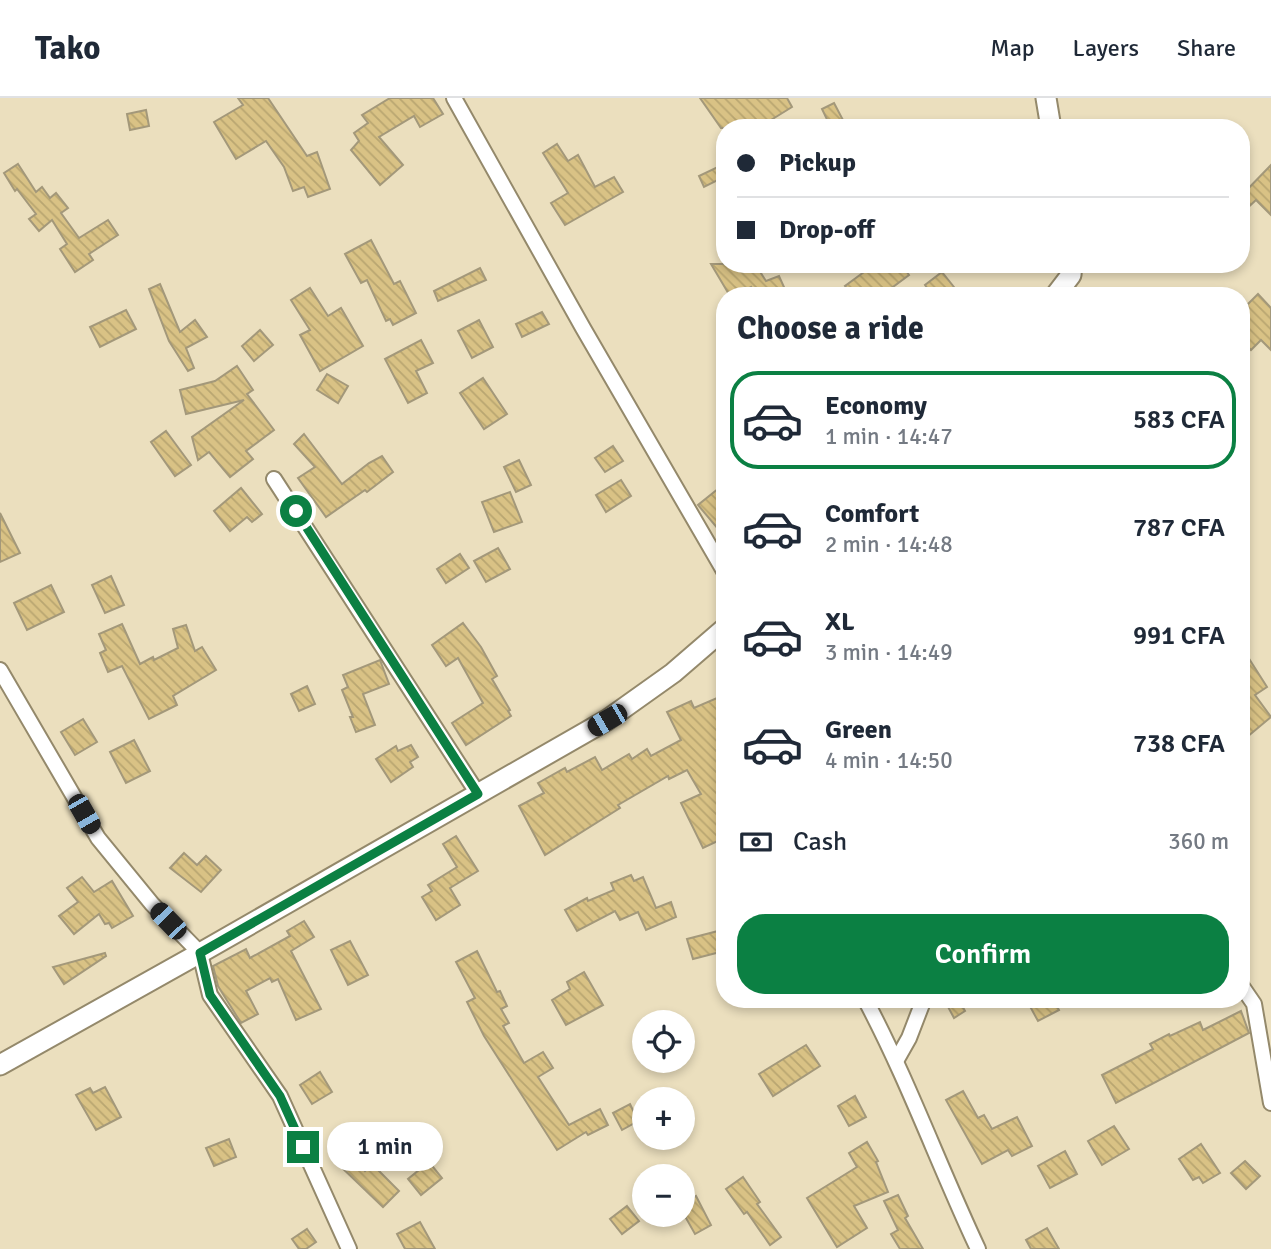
<!DOCTYPE html>
<meta charset="utf-8">
<style>
:root{--surface:#fff;--page:#f6f6f7;--text:#1f2937;--muted:#747a83;--line:#e0e1e3;--accent:#0b8043}
body{margin:0;font-family:Signika,sans-serif;background:var(--page);color:var(--text);height:100vh;display:flex;flex-direction:column;font-size:26px;white-space:nowrap}
*{box-sizing:border-box;margin:0}
p{font-size:23px;color:var(--muted)}
.icon{flex:none;width:38px;height:38px;fill:none;stroke:currentColor;stroke-width:2;stroke-linecap:round;stroke-linejoin:round}
.map{position:relative;flex:1;overflow:hidden}
.details{position:absolute;left:716px;top:189px;width:534px;height:721px;display:flex;flex-direction:column;background:var(--surface);border-radius:28px;box-shadow:0 4px 10px #0003}
.details>*{flex:none}
.guide{position:absolute;left:716px;top:21px;width:534px;height:154px;border-radius:28px;box-shadow:0 4px 10px #0003;display:grid;align-content:center;height:154px;padding:0 21px;background:var(--surface)}
.fabs{position:absolute;left:632px;top:912px;display:grid;gap:14px}
.fabs a{display:grid;place-items:center;width:63px;height:63px;border-radius:50%;background:var(--surface);box-shadow:0 4px 10px #0003;font-size:35px}
.end{position:absolute;width:32px;height:32px;margin:-16px;border:9px solid #0b8043;background:#fff;box-shadow:0 0 0 4px #fff}
.from{border-radius:50%}
.bubble{position:absolute;height:49px;border-radius:24px;background:var(--surface);box-shadow:0 4px 10px #0003;font-size:23px;font-weight:600;line-height:49px;text-align:center}
.car{position:absolute;width:21px;height:42px;margin:-21px -10px;border-radius:9px;box-shadow:0 0 5px 2px #0007;background:linear-gradient(#222 24%,#8ab4d8 0 40%,#222 0 76%,#8ab4d8 0 86%,#222 0)}
.guide b{display:flex;align-items:center;gap:24px;height:66px;font-size:26px}
.guide b+b{border-top:2px solid var(--line)}
.guide i{width:18px;height:18px;background:var(--text)}
ul{padding:0;list-style:none}
li{display:flex;align-items:center;gap:21px;height:98px;margin:0 14px 10px;padding:0 7px;border:4px solid transparent;border-radius:28px}
li div{flex:1}
li b{display:block;font-size:26px}
li em{font-style:normal;font-weight:600}
li.current{border-color:var(--accent)}
li>.icon{width:63px;height:63px;stroke-width:1.5}
h2{padding:0 21px;font-size:32px;line-height:84px}
.pay{display:flex;align-items:center;gap:18px;height:77px;padding:0 21px;font-size:26px}
.pay p{margin-inline-start:auto}
.cta{display:flex;gap:14px;margin-top:auto;padding:14px 21px}
.cta a{flex:1;height:80px;border-radius:28px;background:var(--accent);color:#fff;font-size:28px;font-weight:600;line-height:80px;text-align:center}
header{display:flex;align-items:center;gap:42px;box-sizing:border-box;height:98px;padding:0 35px;background:var(--surface);border-bottom:2px solid var(--line)}
header strong{font-size:33px}
nav{display:flex;gap:38px;margin-inline-start:auto;font-size:24px}
.map>svg:first-child{display:block}
</style>
<header>
<strong>Tako</strong>
<nav><a>Map</a><a>Layers</a><a>Share</a></nav>
</header>
<div class="map">
<svg width="1271" height="1151" viewBox="0 0 1271 1151">
<defs>
<pattern id="building-back-hatch" width="6" height="6" patternUnits="userSpaceOnUse" patternTransform="scale(1.75)"><rect width="6" height="6" fill="#d9c285"/><path d="M-1 5l2 2M0 0l6 6M5-1l2 2" fill="none" stroke="#b9a671"/></pattern>
</defs>
<rect width="100%" height="100%" fill="#ebdfbe"/>
<!-- building -->
<g fill="url(#building-back-hatch)" stroke="#a3987a" stroke-width="2">
<path d="M238,0H268L307,58L317,54L330,91L308,99L304,89L293,93L284,69L266,43L236,61L214,24L243,7Z"/>
<path d="M390,0H433L443,16L420,29L414,18L379,39L403,67L380,87L351,52L359,43L354,35L368,25L362,17Z"/>
<path d="M700,0H787L792,9L771,22L776,30H721Z"/>
<path d="M834,5L844,24L831,30L822,11Z"/>
<path d="M146,12L149,28L130,32L127,16Z"/>
<path d="M557,46L568,63L578,57L595,89L614,79L623,94L565,127L551,105L568,95L543,55Z"/>
<path d="M18,66L36,94L42,89L50,100L56,95L68,110L61,115L79,140L108,122L118,137L89,156L93,162L75,174L60,151L67,146L52,122L39,133L29,121L36,116L17,91L15,93L4,75Z"/>
<path d="M724,66V79L704,89L699,78Z"/>
<path d="M1271,67V117L1256,102L1241,116V98Z"/>
<path d="M371,142L394,186L400,183L416,215L393,227L390,221L386,223L367,182L361,185L345,156Z"/>
<path d="M711,166H755L766,183L779,178L788,198H755L751,189L736,198H730Z"/>
<path d="M875,166H901L909,177L889,192L894,198H853L845,188Z"/>
<path d="M480,170L486,182L438,203L434,193Z"/>
<path d="M942,174L950,184L961,198H933L925,187Z"/>
<path d="M160,186L180,234L195,222L207,239L186,250L194,270L188,273L169,243L149,191Z"/>
<path d="M310,190L328,218L341,210L363,248L320,273L300,237L310,232L291,202Z"/>
<path d="M1258,196L1271,210V252L1261,242L1251,252L1241,242V234L1247,228L1241,221V213Z"/>
<path d="M126,212L136,231L100,249L90,229Z"/>
<path d="M542,214L549,226L522,239L516,226Z"/>
<path d="M479,222L493,249L472,260L458,233Z"/>
<path d="M260,232L273,247L254,263L242,248Z"/>
<path d="M421,242L433,265L416,273L427,295L408,305L385,261Z"/>
<path d="M237,268L253,292L247,296L274,332L246,353L253,361L230,379L209,354L198,362L192,339L244,302L186,316L180,292L215,283Z"/>
<path d="M327,276L348,288L338,305L317,292Z"/>
<path d="M483,280L507,316L484,331L460,295Z"/>
<path d="M166,333L191,367L175,378L151,344Z"/>
<path d="M304,336L342,386L369,365L382,358L393,374L367,394L365,392L326,419L298,380L315,369L294,346Z"/>
<path d="M613,348L623,363L605,374L595,360Z"/>
<path d="M519,362L531,387L516,394L504,369Z"/>
<path d="M621,382L631,398L606,414L596,397Z"/>
<path d="M724,386V438L698,407Z"/>
<path d="M241,390L262,416L252,424L247,419L230,433L214,413Z"/>
<path d="M510,394L522,424L494,434L482,404Z"/>
<path d="M0,415L20,455L0,464Z"/>
<path d="M498,450L510,471L486,484L474,463Z"/>
<path d="M460,456L469,470L446,485L437,471Z"/>
<path d="M111,478L124,507L105,515L92,487Z"/>
<path d="M51,487L64,514L27,532L14,505Z"/>
<path d="M463,525L481,549L497,578L492,581L510,612L508,613L511,618L466,647L452,625L483,605L458,560L446,568L432,547Z"/>
<path d="M122,526L140,566L153,559L154,562L178,550L173,531L186,527L195,553L202,549L216,572L173,598L177,607L149,621L122,568L108,574L100,555L106,552L99,536Z"/>
<path d="M1241,548L1267,589L1255,597L1271,619L1247,639L1241,630Z"/>
<path d="M380,562L389,586L363,596L375,627L356,634L350,619H353L342,592L348,589L343,577Z"/>
<path d="M307,588L315,606L299,613L291,596Z"/>
<path d="M724,597V740L703,750L681,705L701,696L687,672L669,681L668,678L618,707L620,710L545,757L519,708L544,695L538,685L565,670L567,674L595,659L602,672L629,656L632,661L647,651L651,658L681,642L667,614L691,603L694,610Z"/>
<path d="M83,621L97,644L75,657L61,634Z"/>
<path d="M134,642L150,673L126,685L110,654Z"/>
<path d="M411,647L418,659L410,664L413,669L391,684L376,661L396,648L398,653Z"/>
<path d="M456,738L478,773L450,790L460,807L436,822L422,799L432,793L428,787L457,769L443,746Z"/>
<path d="M184,755L197,767L206,758L221,772L201,794L170,770Z"/>
<path d="M631,777L634,783L643,779L656,810L671,804L676,819L646,832L638,814L620,822L615,813L577,833L565,812L587,800L588,803L614,792L611,785Z"/>
<path d="M82,779L94,794L112,783L133,818L112,830L109,825L105,826L99,816L74,836L59,818L78,804L67,790Z"/>
<path d="M304,823L314,839L291,853L321,911L296,922L278,881L272,884L270,880L246,893L258,916L241,925L218,888L213,868L246,851L250,860L290,838L287,833Z"/>
<path d="M718,833L724,853L693,861L687,841Z"/>
<path d="M350,843L368,877L348,887L331,852Z"/>
<path d="M477,853L497,894L500,893L507,908L501,911L509,925L503,928L524,965L543,954L553,970L538,979L569,1027L600,1011L608,1027L588,1037L586,1034L557,1052L484,938L467,904L475,900L456,864Z"/>
<path d="M105,855L106,858L64,886L53,869Z"/>
<path d="M584,874L603,907L566,927L552,902L570,891L567,884Z"/>
<path d="M958,901L965,913L954,920L947,907Z"/>
<path d="M1026,901H1053L1059,912L1038,923Z"/>
<path d="M1241,913L1249,935L1116,1005L1102,977L1153,951L1150,946L1169,936L1170,938L1200,924L1203,932Z"/>
<path d="M806,947L820,968L773,998L759,976Z"/>
<path d="M320,974L332,994L312,1006L300,987Z"/>
<path d="M105,989L121,1019L96,1032L76,997L90,990L93,995Z"/>
<path d="M963,993L978,1020L984,1017L992,1031L1017,1019L1032,1048L1012,1058L1008,1052L982,1066L946,1002Z"/>
<path d="M855,998L866,1019L849,1028L838,1008Z"/>
<path d="M630,1006L638,1023L622,1032L613,1015Z"/>
<path d="M1114,1028L1129,1051L1102,1067L1088,1043Z"/>
<path d="M229,1041L236,1059L214,1068L206,1050Z"/>
<path d="M867,1044L878,1063L876,1064L888,1094L854,1108L867,1130L837,1149L807,1100L857,1069L849,1055Z"/>
<path d="M1201,1046L1220,1075L1203,1085L1199,1079L1193,1082L1179,1061Z"/>
<path d="M1065,1053L1077,1076L1050,1090L1038,1068Z"/>
<path d="M348,1054L365,1073L372,1066L399,1093L383,1109L336,1064Z"/>
<path d="M1245,1063L1260,1078L1246,1091L1231,1075Z"/>
<path d="M429,1064L442,1080L421,1097L408,1081Z"/>
<path d="M743,1079L760,1104L757,1106L781,1139L770,1147L747,1114L744,1116L726,1091Z"/>
<path d="M898,1097L908,1118L905,1120L923,1151H900L891,1136L898,1132L884,1103Z"/>
<path d="M696,1098L711,1127L695,1136L682,1113V1106Z"/>
<path d="M627,1108L639,1123L622,1136L610,1121Z"/>
<path d="M420,1124L435,1151H405L397,1136Z"/>
<path d="M1047,1130L1059,1151H1031L1026,1142Z"/>
<path d="M307,1131L316,1144L306,1151H299L292,1141Z"/>
</g>
<g fill="none" stroke-linecap="round" stroke-linejoin="round">
<defs>
<g id="street">
<path d="M454,0L583,230L724,473"/>
<path d="M274,381L478,696"/>
<path d="M0,572L98,740L152,806L200,855L210,897L280,998L349,1151"/>
<path d="M1241,887L1254,906L1271,1005"/>
<path d="M865,901C908,982 939,1068 978,1151"/>
<path d="M896,963L909,940L924,901"/>
</g>
<g id="secondary">
<path d="M1046,0L1051,30"/>
<path d="M1055,198L1071,177L1072,166"/>
<path d="M0,967L200,855L607,622L673,575L724,531"/>
</g>
</defs>
<!-- street casing -->
<use href="#street" stroke="#94896b" stroke-width="18"/>
<!-- secondary casing -->
<use href="#secondary" stroke="#94896b" stroke-width="23"/>
<!-- street -->
<use href="#street" stroke="#fff" stroke-width="14"/>
<!-- secondary -->
<use href="#secondary" stroke="#fff" stroke-width="19"/>
</g>
<g fill="none" stroke-linecap="round" stroke-linejoin="round">
<!-- route -->
<path stroke="#0b8043" stroke-width="9" d="M296,413L478,696L200,855L210,897L280,998L303,1049"/>
</g>
</svg>
<div class="fabs">
<a><svg class="icon" aria-label="locate" viewBox="0 0 24 24"><circle cx="12" cy="12" r="6"/><path d="M12 2v4M12 18v4M2 12h4M18 12h4"/></svg></a>
<a>+</a>
<a>−</a>
</div>
<i class="end from" style="left:296px;top:413px"></i>
<i class="end" style="left:303px;top:1049px"></i>
<div class="bubble" style="left:327px;top:1024px;width:116px">1 min</div>
<i class="car" style="left:607px;top:622px;rotate:240deg"></i>
<i class="car" style="left:84px;top:716px;rotate:150deg"></i>
<i class="car" style="left:168px;top:823px;rotate:316deg"></i>
<div class="guide">
<b><i class="from"></i>Pickup</b>
<b><i></i>Drop-off</b>
</div>
<section class="details">
<h2>Choose a ride</h2>
<ul>
<li class="current"><svg class="icon" aria-label="car" viewBox="0 0 24 24"><path d="M5 17H2v-5l4-1 3-4h7l3 4 3 1v5h-3M9 17h6M6 11h13"/><circle cx="7" cy="17" r="2"/><circle cx="17" cy="17" r="2"/></svg><div><b>Economy</b><p>1 min · 14:47</p></div><em>583 CFA</em></li>
<li><svg class="icon" aria-label="car" viewBox="0 0 24 24"><path d="M5 17H2v-5l4-1 3-4h7l3 4 3 1v5h-3M9 17h6M6 11h13"/><circle cx="7" cy="17" r="2"/><circle cx="17" cy="17" r="2"/></svg><div><b>Comfort</b><p>2 min · 14:48</p></div><em>787 CFA</em></li>
<li><svg class="icon" aria-label="car" viewBox="0 0 24 24"><path d="M5 17H2v-5l4-1 3-4h7l3 4 3 1v5h-3M9 17h6M6 11h13"/><circle cx="7" cy="17" r="2"/><circle cx="17" cy="17" r="2"/></svg><div><b>XL</b><p>3 min · 14:49</p></div><em>991 CFA</em></li>
<li><svg class="icon" aria-label="car" viewBox="0 0 24 24"><path d="M5 17H2v-5l4-1 3-4h7l3 4 3 1v5h-3M9 17h6M6 11h13"/><circle cx="7" cy="17" r="2"/><circle cx="17" cy="17" r="2"/></svg><div><b>Green</b><p>4 min · 14:50</p></div><em>738 CFA</em></li>
</ul>
<div class="pay"><svg class="icon" aria-label="cash" viewBox="0 0 24 24"><path d="M3 7h18v10H3z"/><circle cx="12" cy="12" r="2"/></svg>Cash<p>360 m</p></div>
<div class="cta"><a>Confirm</a></div>
</section>
</div>
